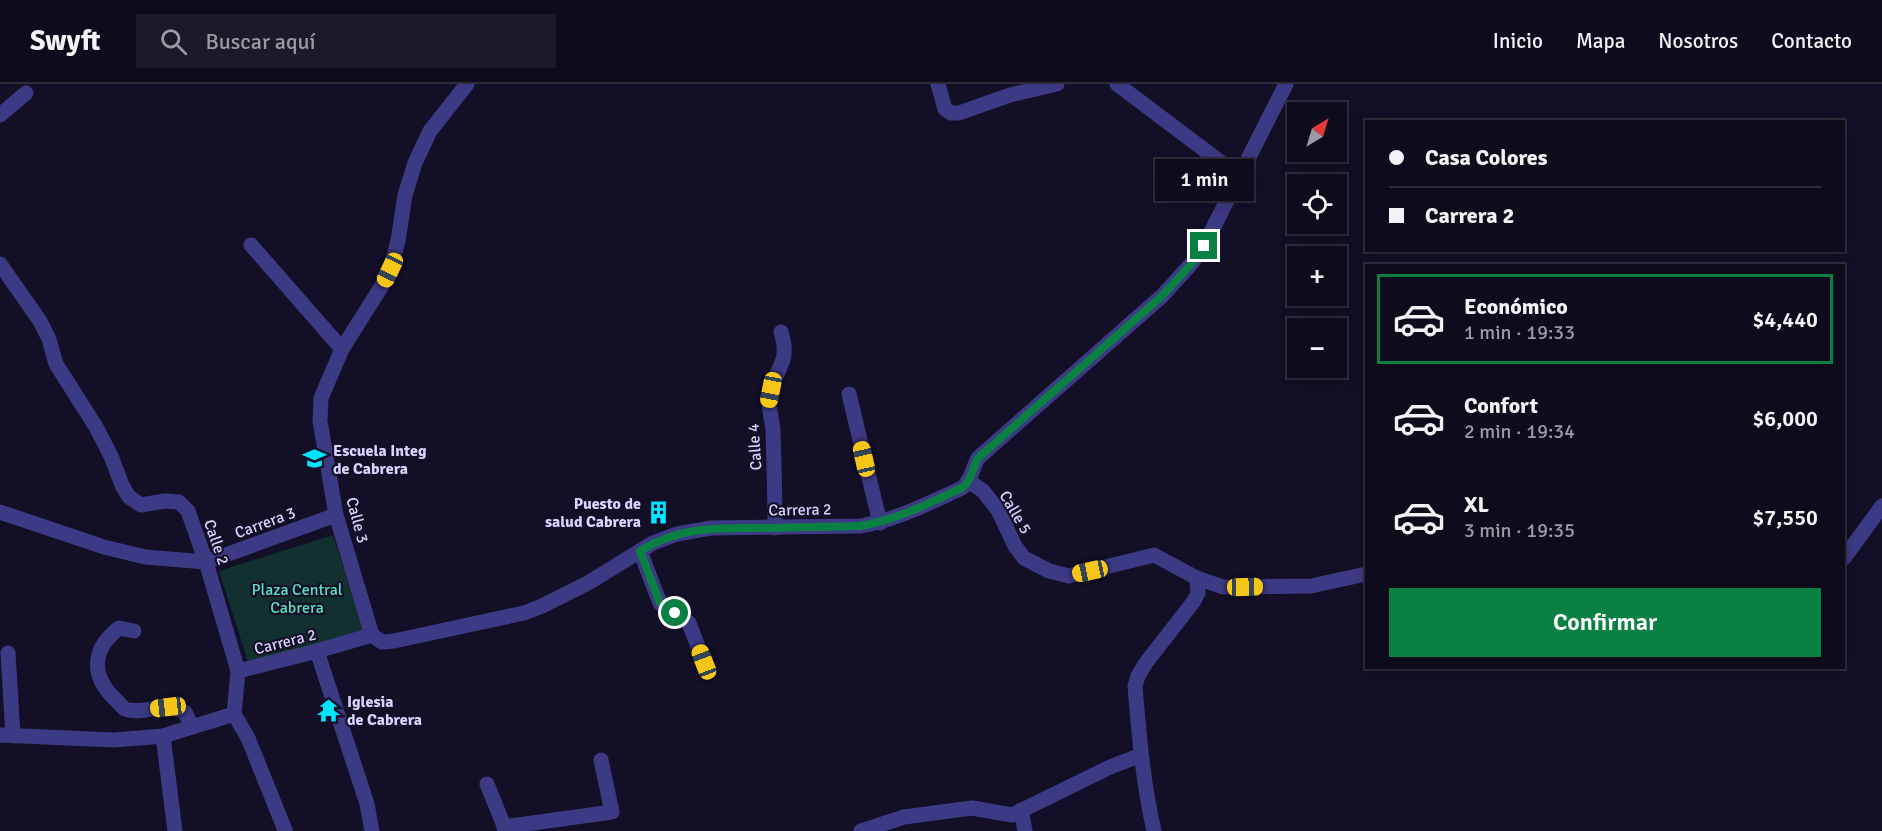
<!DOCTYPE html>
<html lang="es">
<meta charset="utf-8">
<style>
:root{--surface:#0e0b1c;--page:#1c1929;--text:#f1f3f6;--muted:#9b9ba3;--line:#2e2b3b;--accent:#0b8043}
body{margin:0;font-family:Signika,sans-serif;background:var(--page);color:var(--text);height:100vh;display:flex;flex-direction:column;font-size:22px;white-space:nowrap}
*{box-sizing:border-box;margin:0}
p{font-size:20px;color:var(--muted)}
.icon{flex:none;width:33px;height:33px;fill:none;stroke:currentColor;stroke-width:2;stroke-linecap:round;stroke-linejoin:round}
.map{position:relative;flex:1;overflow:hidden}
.sheet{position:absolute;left:1365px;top:180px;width:480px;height:405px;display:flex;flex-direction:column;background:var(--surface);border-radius:0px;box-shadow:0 3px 15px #0003,0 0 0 2px var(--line)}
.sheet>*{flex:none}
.guide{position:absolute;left:1365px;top:36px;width:480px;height:132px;border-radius:0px;box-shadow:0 3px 15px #0003,0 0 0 2px var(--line);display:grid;align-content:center;height:132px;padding:0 24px;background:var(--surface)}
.needle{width:39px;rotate:38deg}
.fabs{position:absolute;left:1287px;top:18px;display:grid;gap:12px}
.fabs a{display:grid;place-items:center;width:60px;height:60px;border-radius:0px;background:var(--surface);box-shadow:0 3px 15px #0003,0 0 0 2px var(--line);font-size:30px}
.end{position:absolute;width:27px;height:27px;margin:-14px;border:8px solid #0b8043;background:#fff;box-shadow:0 0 0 3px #fff}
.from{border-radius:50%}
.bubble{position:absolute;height:42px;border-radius:0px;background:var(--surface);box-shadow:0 3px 15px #0003,0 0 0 2px var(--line);font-size:20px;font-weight:600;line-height:42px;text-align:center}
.car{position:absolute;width:18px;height:36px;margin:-18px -9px;border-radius:8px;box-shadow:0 0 4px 2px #0007;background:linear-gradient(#f5c518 24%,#345 0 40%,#f5c518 0 76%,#345 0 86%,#f5c518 0)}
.guide b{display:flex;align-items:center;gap:21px;height:57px;font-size:22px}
.guide b+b{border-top:2px solid var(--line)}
.guide i{width:15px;height:15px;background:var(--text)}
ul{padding:10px 0 0;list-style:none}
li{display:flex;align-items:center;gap:18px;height:90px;margin:0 12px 9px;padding:0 12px;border:3px solid transparent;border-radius:0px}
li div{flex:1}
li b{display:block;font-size:22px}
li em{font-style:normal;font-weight:600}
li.on{border-color:var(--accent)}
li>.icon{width:54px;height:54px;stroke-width:1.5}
.cta{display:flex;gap:12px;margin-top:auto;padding:12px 24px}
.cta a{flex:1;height:69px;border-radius:0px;background:var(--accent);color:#fff;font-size:24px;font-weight:600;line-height:69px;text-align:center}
header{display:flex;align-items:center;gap:36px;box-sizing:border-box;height:84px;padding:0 30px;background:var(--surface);border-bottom:2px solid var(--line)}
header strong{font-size:28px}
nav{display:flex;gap:33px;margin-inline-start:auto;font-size:21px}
.search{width:420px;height:54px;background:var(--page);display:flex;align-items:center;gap:15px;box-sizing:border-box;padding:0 21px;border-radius:0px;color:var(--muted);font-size:22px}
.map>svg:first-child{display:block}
</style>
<header>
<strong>Swyft</strong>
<div class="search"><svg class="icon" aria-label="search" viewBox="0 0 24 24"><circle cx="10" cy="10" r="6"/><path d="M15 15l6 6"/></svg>Buscar aquí</div>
<nav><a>Inicio</a><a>Mapa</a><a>Nosotros</a><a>Contacto</a></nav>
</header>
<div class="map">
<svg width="1882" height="747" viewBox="0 0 1882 747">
<rect width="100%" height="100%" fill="#130f26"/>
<!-- green -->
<path fill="#12302f" d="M333,451L364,547L249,581L219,487Z"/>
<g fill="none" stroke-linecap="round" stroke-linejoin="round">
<!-- minor -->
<g stroke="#3d3a85" stroke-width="15">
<path d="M938,0L945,25L951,29H959L1010,11L1057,0"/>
<path d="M1117,0L1239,92"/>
<path d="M0,31L26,9"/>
<path d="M251,161L342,265"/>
<path d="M0,180L40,237L49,255L56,280L96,343L111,372L122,401L129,413L141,421L165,417L179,418L188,427L206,478L238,587L234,630L248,654L285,746"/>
<path d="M849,310L880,439"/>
<path d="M970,398L983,407L998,426L1015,462L1024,474L1049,487L1069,492L1154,471L1197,494L1223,503L1311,502L1366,490"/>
<path d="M0,428L104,463L145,473L206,478L336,431"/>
<path d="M775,444C775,411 774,379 773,346C772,333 767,323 770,310C775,284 791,279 781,248"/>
<path d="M640,467L660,519L689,539L704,578"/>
<path d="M1844,474L1882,422"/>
<path d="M134,547L119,544C92,565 90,591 115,615C118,618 122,623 125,625C138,630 154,623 167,623C173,623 179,626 185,628L192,643"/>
<path d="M372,551L382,558L394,557L524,529L542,522L588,499L653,459L677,450L711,444L860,442C897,436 929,419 962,404C972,396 972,385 978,374L1162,212L1192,179L1204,162L1286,0"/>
<path d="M372,551L336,431L320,337L321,314L342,265L383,200L390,186L398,157L405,111L415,79L430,47L467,0"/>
<path d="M317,567L367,720L372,747"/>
<path d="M8,569L13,652"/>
<path d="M238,587L317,567L372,551"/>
<path d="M0,651L114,656L163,652L234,630"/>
<path d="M163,652L175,747"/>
<path d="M487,700L506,747"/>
<path d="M1021,726L1025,747"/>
<path d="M504,743L612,728L601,676"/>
<path d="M861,747L904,733L972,724L1012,731L1110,683L1141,671"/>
<path d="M1154,747C1143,699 1139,651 1135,602L1138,592L1145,580L1194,517L1198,509L1197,494"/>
</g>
</g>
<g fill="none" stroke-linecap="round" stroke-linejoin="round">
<!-- route -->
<path stroke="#0b8043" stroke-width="8" d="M675,529L660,519L640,467C682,441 723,444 771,444C801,443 830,443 860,442C897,436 929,419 962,404C972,396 972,385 978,374L1162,212L1192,179L1204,162"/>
</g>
<!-- icons -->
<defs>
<symbol id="school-bare" viewBox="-9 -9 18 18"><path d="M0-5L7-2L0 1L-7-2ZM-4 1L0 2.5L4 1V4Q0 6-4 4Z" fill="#00e5ff" stroke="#130f26" stroke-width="2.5" paint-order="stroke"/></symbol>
<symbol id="building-bare" viewBox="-9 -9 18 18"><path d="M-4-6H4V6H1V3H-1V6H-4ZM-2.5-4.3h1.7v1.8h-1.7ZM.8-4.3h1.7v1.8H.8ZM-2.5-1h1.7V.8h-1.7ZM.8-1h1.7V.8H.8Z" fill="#00e5ff" stroke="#130f26" stroke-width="2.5" paint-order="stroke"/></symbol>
<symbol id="temple-bare" viewBox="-9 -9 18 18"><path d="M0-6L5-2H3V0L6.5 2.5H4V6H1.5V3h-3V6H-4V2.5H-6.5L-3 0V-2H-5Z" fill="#00e5ff" stroke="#130f26" stroke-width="2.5" paint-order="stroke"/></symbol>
</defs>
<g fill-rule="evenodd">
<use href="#school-bare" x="298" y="358" width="33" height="33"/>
<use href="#building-bare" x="642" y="412" width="33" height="33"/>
<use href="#temple-bare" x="312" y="610" width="33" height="33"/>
</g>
<g text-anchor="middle" stroke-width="4.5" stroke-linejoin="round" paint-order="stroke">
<!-- street labels -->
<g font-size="16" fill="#d9d4ff" stroke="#130f26">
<text transform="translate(754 363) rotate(-94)" y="6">Calle 4</text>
<text transform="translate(800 425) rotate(-1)" y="6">Carrera 2</text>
<text transform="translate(1016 428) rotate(60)" y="6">Calle 5</text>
<text transform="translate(358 436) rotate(75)" y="6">Calle 3</text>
<text transform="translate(265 438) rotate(-20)" y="6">Carrera 3</text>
<text transform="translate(217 458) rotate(71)" y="6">Calle 2</text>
<text transform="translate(285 557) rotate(-14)" y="6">Carrera 2</text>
</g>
<!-- poi labels -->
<g font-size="16" font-weight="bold" fill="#d9d4ff" stroke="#130f26" text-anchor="start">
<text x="333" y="372">Escuela Integ<tspan x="333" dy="18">de Cabrera</tspan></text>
<text x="641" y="425" text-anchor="end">Puesto de<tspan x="641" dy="18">salud Cabrera</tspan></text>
<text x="347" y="623">Iglesia<tspan x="347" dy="18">de Cabrera</tspan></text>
</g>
<!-- park labels -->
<g font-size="16" fill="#5fe0c0" stroke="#130f26">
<text x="297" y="511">Plaza Central<tspan x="297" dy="18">Cabrera</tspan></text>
</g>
</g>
</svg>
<div class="fabs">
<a><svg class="needle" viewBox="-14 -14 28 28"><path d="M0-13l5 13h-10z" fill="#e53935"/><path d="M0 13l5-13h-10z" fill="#9b9ba3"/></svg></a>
<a><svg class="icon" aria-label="locate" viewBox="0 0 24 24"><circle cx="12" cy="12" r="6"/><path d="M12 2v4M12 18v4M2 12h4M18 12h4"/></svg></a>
<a>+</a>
<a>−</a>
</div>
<i class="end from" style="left:675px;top:529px"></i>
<i class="end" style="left:1204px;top:162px"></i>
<div class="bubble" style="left:1155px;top:75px;width:99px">1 min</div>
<i class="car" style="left:390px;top:186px;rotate:205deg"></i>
<i class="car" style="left:771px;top:306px;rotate:191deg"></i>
<i class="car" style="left:864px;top:375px;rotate:347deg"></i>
<i class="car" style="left:1090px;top:487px;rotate:258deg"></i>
<i class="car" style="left:1245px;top:503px;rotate:89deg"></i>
<i class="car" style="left:704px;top:578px;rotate:339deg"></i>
<i class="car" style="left:168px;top:623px;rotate:263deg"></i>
<div class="guide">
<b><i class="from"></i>Casa Colores</b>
<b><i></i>Carrera 2</b>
</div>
<section class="sheet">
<ul>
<li class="on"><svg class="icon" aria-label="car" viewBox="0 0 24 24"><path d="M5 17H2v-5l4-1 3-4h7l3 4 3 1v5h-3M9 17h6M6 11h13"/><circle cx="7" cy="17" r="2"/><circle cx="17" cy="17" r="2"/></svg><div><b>Económico</b><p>1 min · 19:33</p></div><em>$4,440</em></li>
<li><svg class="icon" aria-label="car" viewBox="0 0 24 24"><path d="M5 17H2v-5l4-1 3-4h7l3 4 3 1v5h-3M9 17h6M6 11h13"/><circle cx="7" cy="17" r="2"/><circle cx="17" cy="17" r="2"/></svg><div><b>Confort</b><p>2 min · 19:34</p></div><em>$6,000</em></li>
<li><svg class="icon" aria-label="car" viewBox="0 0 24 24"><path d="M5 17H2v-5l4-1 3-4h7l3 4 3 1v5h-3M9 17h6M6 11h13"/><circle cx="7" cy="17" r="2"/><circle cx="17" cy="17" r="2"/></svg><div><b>XL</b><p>3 min · 19:35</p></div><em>$7,550</em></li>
</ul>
<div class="cta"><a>Confirmar</a></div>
</section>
</div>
